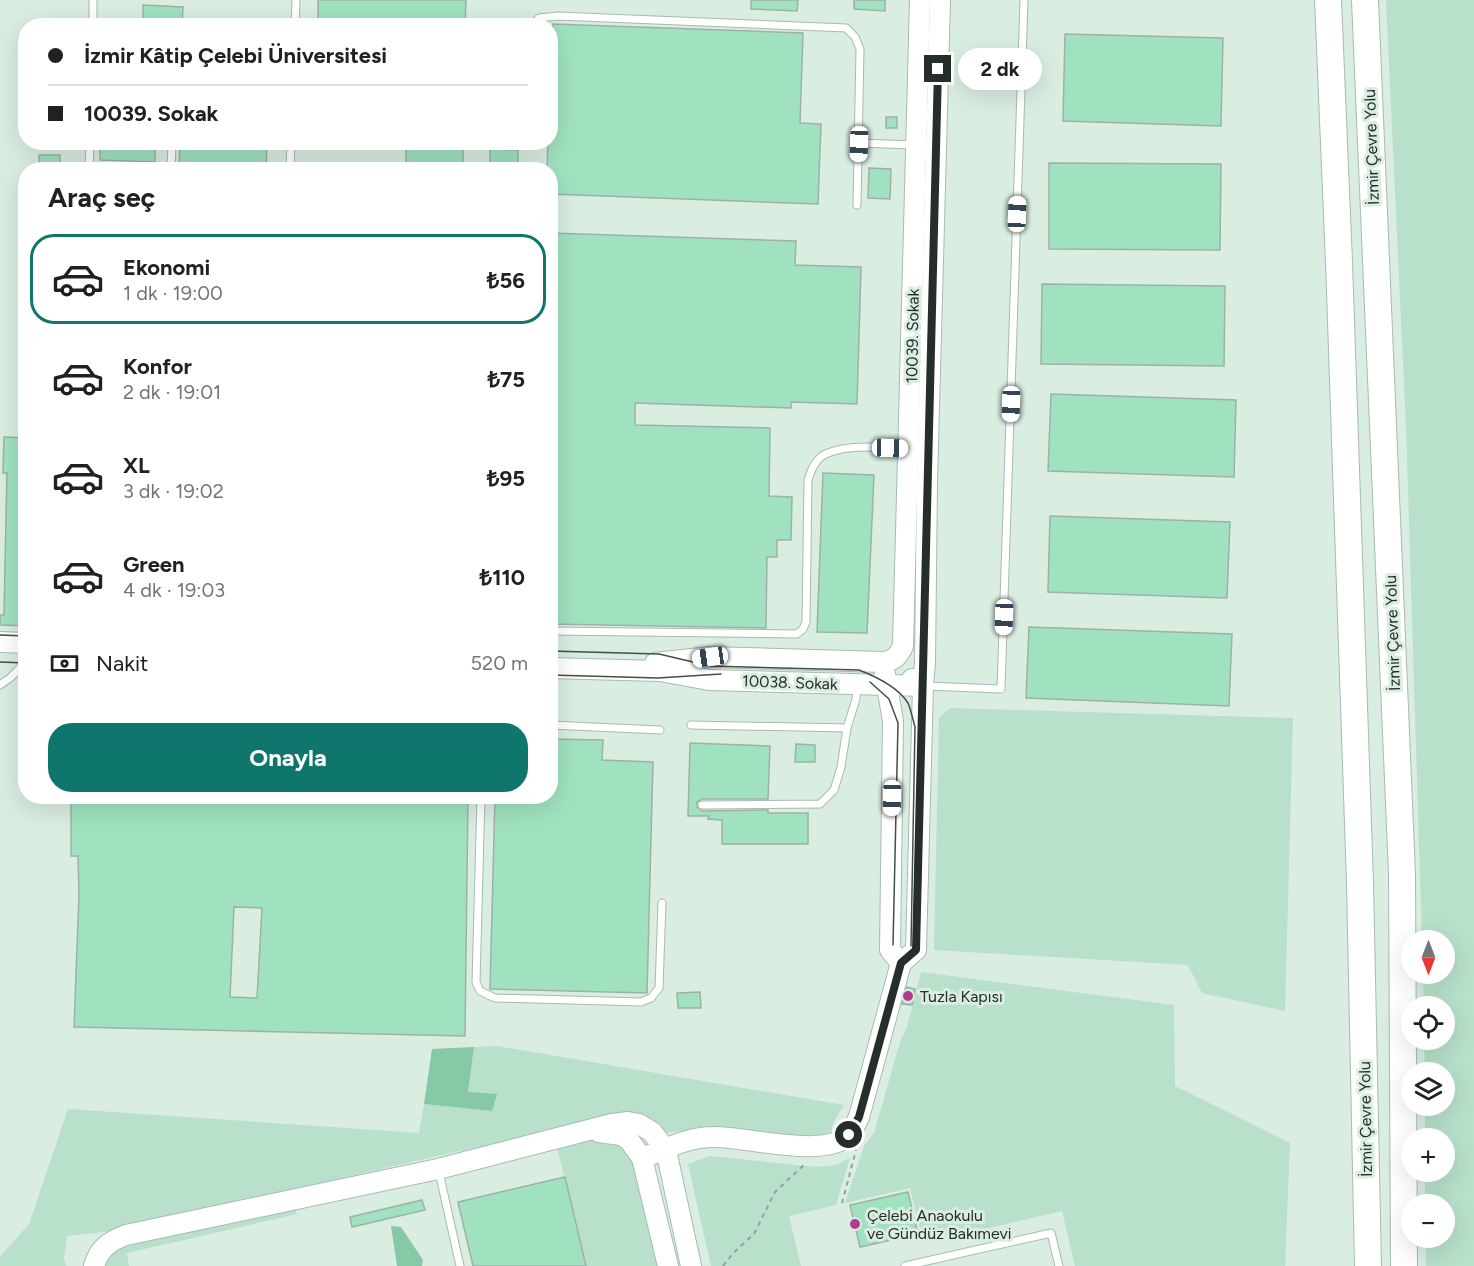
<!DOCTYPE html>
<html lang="tr">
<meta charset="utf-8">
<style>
:root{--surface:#fff;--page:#f6f6f6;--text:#202124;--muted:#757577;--line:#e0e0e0;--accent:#0f766e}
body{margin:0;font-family:Figtree,sans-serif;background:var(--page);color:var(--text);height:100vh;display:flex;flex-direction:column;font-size:22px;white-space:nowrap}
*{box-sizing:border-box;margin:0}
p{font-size:20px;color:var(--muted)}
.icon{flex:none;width:33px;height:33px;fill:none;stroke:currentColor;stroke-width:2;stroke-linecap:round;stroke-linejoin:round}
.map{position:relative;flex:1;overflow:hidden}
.sheet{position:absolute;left:18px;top:162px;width:540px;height:642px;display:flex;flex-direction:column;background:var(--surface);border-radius:24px;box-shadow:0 6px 24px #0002}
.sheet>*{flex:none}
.banner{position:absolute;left:18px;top:18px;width:540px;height:132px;border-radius:24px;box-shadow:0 6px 24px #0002;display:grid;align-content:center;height:132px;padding:0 30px;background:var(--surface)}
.needle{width:39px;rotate:180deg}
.controls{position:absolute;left:1401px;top:930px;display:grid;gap:12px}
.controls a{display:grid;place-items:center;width:54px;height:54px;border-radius:50%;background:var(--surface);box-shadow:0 6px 24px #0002;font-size:30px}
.end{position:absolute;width:27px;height:27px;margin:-14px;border:8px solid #262e2a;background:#fff;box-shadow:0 0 0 3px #fff}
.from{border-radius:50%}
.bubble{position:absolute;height:42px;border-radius:21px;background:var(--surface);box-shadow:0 6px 24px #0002;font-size:20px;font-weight:700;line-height:42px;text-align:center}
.car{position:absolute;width:18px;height:36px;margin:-18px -9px;border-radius:8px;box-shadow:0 0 4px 2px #0007;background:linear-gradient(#fff 24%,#345 0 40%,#fff 0 76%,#345 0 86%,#fff 0)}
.banner b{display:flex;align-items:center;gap:21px;height:57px;font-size:22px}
.banner b+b{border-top:2px solid var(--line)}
.banner i{width:15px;height:15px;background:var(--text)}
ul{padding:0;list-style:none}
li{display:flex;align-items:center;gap:18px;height:90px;margin:0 12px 9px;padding:0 18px;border:3px solid transparent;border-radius:24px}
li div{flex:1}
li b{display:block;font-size:22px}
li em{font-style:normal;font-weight:700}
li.selected{border-color:var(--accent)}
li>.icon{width:54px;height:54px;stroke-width:1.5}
h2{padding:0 30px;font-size:27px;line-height:72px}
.pay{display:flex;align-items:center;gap:15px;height:66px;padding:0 30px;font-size:22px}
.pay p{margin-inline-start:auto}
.primary-button{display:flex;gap:12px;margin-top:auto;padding:12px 30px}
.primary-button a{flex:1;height:69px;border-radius:24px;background:var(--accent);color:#fff;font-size:24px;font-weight:700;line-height:69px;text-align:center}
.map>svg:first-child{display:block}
</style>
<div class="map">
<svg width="1474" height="1266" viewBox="0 0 1474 1266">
<rect width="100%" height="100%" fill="#d9ede1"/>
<!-- green -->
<g fill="#b8e0ca">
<path d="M1386,0H1474V1266H1426V1238H1444V1204H1425V1172H1444V1138H1425V1106H1444V1072H1425L1424,1040H1444V1006H1424L1423,974H1444V940H1422L1406,426Z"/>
<path d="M950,708L1293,718L1285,1011L1202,993L1188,965L934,950L939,718Z"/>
<path d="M921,972L1174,1005L1175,1086L1290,1143L1285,1266H1075L1062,1211L928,1242L921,1233L910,1188L845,1203L864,1146L874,1133L901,1039L907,1027Z"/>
<path d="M497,1046L844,1105L833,1123L831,1134L815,1138L708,1128L666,1133L642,1118L622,1116L446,1154L112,1231L67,1236L64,1258L66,1266H0V1257L29,1224L68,1109L419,1133L424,1104L492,1111L468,1093L474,1047Z"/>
<path d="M597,1137H607L632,1151L661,1266H586L557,1147Z"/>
<path d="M710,1156L816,1167L836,1165L850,1158L836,1205L789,1216L801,1266H711L688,1164Z"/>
<path d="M294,1205L297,1214L127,1253L129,1266H105L109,1256L121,1248Z"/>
</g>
<!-- forest -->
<g fill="#87c8a6">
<path d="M474,1047L468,1092L497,1094L492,1111L424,1104L432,1049Z"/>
<path d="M391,1226L401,1227L423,1260L422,1266H397Z"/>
</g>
<!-- building -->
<g fill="#a0e2bf" stroke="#9eb1a6" stroke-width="1.5" fill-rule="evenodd">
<path d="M318,0H466L465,26H318Z"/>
<path d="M751,0H798L797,11L751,9Z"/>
<path d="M854,0H885V11L854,9Z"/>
<path d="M143,5L183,7L182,26H143Z"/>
<path d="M553,24L803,33L800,123L821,124L818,204L550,194V170H547L548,142H550V38H552Z"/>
<path d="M1065,34L1223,38L1221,126L1063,121Z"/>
<rect x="886" y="117" width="11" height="11"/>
<path d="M100,142H155V162L100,160Z"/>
<path d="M180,142H267L266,170H179Z"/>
<rect x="406" y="142" width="57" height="28"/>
<path d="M490,149L518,150V170H490Z"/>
<rect x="39" y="155" width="21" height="15"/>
<path d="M1049,163L1221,164L1220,250L1049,249Z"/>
<path d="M869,168L891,169L890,199L868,198Z"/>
<path d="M550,233L796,241L795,265L861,267L857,404L791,402V408L635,403V425L770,428L769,496L792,497L791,540H777V557H767L766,628L550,624Z"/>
<path d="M1042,284L1225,286L1224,366L1041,364Z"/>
<path d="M1051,394L1236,400L1234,477L1048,471Z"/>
<path d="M4,437L26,438V626L0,625V615H4L7,473H3Z"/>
<path d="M823,473L874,475L867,633L817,632Z"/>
<path d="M1050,516L1230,522L1227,598L1048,592Z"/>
<path d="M1029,627L1232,634L1229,706L1026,698Z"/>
<path d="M550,739L603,740L602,760L653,762L647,993L490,989L495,796H550Z"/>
<path d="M690,743L770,746L768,799H702L697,802V807L702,811L768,810V813H808V844H722V820L708,819L709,816H688Z"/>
<path d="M796,744L815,745V762H795Z"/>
<path d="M71,796H468L465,1036L74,1027L79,895L78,856H71ZM234,907L262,908L257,998L230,997Z"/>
<path d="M907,987L915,989L912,1005L902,1004Z"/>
<path d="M700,992L701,1008H678L677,993Z"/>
<path d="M565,1177L586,1266H473L458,1202Z"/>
<path d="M908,1192L918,1234L860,1247L850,1205Z"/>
<path d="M422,1200L425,1210L352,1227L350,1217Z"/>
</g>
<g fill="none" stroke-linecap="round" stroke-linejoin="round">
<defs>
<g id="lane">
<path d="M93,26V0"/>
<path d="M295,26L296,0"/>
<path d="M531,26L539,18L558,16L846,28L855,37L860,49L857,205"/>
<path d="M859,143L914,145"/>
<path d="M89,170L90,142"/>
<path d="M171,170L172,142"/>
<path d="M290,170L291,142"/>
<path d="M550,631L797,634L803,629L806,622L808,480C811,471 814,462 822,456C845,443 880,448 905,448"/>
<path d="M0,685L10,678L26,662"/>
<path d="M925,686L1001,689L1024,0"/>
<path d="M550,725L660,730"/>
<path d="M691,725L847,728"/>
<path d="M481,796L476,982L480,991L495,998L641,1002L651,998L659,988L662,903"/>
<path d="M702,805L820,804L834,790L841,767L847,728L856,699L857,687"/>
<path d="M439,1172L460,1266"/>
<path d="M905,1266L1051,1233L1059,1266"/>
</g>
<g id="secondary">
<path d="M0,642L26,643"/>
<path d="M655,663L710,657L884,662C895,660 898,656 903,646L920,0"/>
<path d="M550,668L660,671L709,680L923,686L925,662L927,483L940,0"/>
<path d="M885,674L893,721L890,950L901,963"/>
<path d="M599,1132L621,1135L629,1140L642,1158L668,1266"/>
<path d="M642,1158C666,1149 688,1137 713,1137C745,1136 827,1160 850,1134C854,1129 856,1122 859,1117L901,963L916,950L923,686L912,679"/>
<path d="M94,1266C99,1248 110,1241 126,1235L438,1169L612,1124L628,1122L639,1124L652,1132L666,1150L691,1266"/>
</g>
<g id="highway">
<path d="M1328,0L1339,262L1360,883L1368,1266"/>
<path d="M1365,0L1402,874L1404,1266"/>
</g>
</defs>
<!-- lane casing -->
<use href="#lane" stroke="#a7bbb0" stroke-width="9"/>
<!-- secondary casing -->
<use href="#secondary" stroke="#a7bbb0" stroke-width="22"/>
<!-- highway casing -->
<use href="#highway" stroke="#a7bbb0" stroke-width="28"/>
<!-- path -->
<g stroke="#93a299" stroke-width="2" stroke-dasharray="4.5 4.5" stroke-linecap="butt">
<path d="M842,1203L856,1150"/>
<path d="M723,1266L733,1253L754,1234L775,1192L806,1163"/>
</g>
<!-- lane -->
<use href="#lane" stroke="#fff" stroke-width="7"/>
<!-- secondary -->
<use href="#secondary" stroke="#fff" stroke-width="20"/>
<!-- highway -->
<use href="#highway" stroke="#fff" stroke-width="26"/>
<!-- tram -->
<g stroke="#444e49" stroke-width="1.5">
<path d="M0,635L26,636"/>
<path d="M550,651L659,654L710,666L859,670C877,677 898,687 908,703C911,710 913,720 915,727L911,946"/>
<path d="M0,662L26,663"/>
<path d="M550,675L658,678L721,674"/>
<path d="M870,682L889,699L898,723L893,945"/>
</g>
</g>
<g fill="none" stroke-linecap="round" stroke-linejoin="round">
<!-- route -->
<path stroke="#262e2a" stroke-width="8" d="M849,1135L859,1117L901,963L916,950C926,656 931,362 938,69"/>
</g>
<!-- markers -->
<g fill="#b23a8f" stroke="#d9ede1" stroke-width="2">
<circle cx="908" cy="996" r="6"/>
<circle cx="855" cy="1224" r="6"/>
</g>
<g text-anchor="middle" stroke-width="6" stroke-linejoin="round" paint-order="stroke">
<!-- street labels -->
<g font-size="16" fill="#262e2a" stroke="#d9ede1">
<text transform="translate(1371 147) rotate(-92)" y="6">İzmir Çevre Yolu</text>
<text transform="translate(912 336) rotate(-89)" y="6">10039. Sokak</text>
<text transform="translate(1392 633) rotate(-92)" y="6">İzmir Çevre Yolu</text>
<text transform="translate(790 682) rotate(2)" y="6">10038. Sokak</text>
<text transform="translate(1365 1119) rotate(-91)" y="6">İzmir Çevre Yolu</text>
</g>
<!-- poi labels -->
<g font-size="16" fill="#262e2a" stroke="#d9ede1" text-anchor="start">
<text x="920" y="1002">Tuzla Kapısı</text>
<text x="867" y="1221">Çelebi Anaokulu<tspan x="867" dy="18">ve Gündüz Bakımevi</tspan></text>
</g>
</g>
</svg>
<div class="controls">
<a><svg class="needle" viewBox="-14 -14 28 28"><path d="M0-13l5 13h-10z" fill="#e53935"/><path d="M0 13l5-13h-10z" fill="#757577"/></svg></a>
<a><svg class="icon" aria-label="locate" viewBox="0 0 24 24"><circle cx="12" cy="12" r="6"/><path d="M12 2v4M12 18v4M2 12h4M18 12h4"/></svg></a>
<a><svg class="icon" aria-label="layers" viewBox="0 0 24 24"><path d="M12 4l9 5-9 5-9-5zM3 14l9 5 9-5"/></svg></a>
<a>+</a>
<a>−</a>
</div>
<i class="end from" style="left:849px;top:1135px"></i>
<i class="end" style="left:938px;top:69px"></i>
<div class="bubble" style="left:958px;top:48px;width:84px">2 dk</div>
<i class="car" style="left:859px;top:144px;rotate:182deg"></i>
<i class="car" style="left:1017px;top:214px;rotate:2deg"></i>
<i class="car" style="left:1011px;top:404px;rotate:182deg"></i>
<i class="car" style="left:890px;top:448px;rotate:91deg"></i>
<i class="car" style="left:1004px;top:617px;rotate:182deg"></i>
<i class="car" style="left:710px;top:657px;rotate:262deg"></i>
<i class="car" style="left:892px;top:798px;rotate:181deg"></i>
<div class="banner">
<b><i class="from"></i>İzmir Kâtip Çelebi Üniversitesi</b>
<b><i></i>10039. Sokak</b>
</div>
<section class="sheet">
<h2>Araç seç</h2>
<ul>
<li class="selected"><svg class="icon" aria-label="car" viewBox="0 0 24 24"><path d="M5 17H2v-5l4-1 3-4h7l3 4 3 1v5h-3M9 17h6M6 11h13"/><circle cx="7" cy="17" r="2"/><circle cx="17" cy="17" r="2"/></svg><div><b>Ekonomi</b><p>1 dk · 19:00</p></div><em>₺56</em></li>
<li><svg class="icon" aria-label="car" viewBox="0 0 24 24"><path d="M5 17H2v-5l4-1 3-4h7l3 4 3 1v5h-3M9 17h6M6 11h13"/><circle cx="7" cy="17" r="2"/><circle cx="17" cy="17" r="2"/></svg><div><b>Konfor</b><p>2 dk · 19:01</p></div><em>₺75</em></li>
<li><svg class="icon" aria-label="car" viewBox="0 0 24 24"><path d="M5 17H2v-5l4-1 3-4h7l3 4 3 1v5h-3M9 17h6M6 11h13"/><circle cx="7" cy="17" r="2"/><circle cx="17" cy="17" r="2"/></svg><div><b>XL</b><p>3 dk · 19:02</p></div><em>₺95</em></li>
<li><svg class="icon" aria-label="car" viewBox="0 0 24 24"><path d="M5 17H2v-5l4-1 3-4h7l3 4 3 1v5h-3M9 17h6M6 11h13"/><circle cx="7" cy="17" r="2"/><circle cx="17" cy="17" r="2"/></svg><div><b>Green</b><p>4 dk · 19:03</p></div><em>₺110</em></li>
</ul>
<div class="pay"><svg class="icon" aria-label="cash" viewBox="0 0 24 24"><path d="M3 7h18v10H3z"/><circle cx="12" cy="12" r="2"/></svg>Nakit<p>520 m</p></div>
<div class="primary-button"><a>Onayla</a></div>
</section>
</div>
